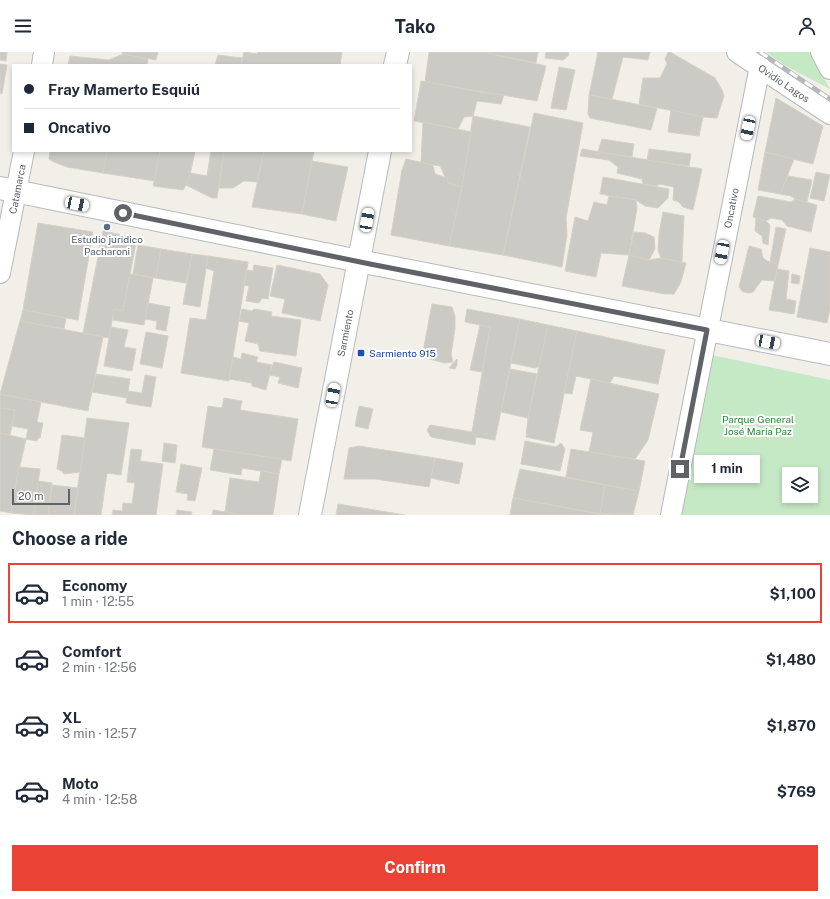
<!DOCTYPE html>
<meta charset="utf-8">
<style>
:root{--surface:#fff;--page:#f6f6f7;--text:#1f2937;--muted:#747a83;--line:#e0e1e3;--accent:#ea4335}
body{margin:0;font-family:"Public Sans",sans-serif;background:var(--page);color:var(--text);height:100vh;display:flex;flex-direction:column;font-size:15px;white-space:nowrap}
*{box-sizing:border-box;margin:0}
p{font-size:13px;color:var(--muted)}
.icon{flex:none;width:22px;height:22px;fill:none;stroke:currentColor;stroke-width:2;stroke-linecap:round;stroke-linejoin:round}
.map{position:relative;height:463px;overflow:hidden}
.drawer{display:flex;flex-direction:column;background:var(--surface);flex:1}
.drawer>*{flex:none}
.guide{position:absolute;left:12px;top:12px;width:400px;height:88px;border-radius:0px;box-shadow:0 2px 6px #0003;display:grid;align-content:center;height:88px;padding:0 12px;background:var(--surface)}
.fabs{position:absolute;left:782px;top:415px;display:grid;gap:8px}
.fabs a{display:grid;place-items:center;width:36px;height:36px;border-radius:0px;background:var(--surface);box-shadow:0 2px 6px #0003;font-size:20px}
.scale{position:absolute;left:12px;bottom:10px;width:58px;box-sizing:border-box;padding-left:4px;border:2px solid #5f6368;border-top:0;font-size:11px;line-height:14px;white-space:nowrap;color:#5f6368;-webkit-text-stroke:3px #fff;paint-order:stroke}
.end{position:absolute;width:18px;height:18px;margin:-9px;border:5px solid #5f6368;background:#fff;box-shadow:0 0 0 2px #fff}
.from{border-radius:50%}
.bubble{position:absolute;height:28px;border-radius:0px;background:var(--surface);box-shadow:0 2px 6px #0003;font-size:13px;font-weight:700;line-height:28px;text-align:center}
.car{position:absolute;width:12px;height:24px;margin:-12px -6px;border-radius:5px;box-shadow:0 0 3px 1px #0007;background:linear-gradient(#fff 24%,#345 0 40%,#fff 0 76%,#345 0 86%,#fff 0)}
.guide b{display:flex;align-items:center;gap:14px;height:38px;font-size:15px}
.guide b+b{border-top:1px solid var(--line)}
.guide i{width:10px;height:10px;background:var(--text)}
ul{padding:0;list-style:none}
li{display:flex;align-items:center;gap:12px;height:60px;margin:0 8px 6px;padding:0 4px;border:2px solid transparent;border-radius:0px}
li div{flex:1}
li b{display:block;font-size:15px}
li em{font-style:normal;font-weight:700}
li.active{border-color:var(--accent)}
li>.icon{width:36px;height:36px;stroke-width:1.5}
h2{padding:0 12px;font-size:18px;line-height:48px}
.cta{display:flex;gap:8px;margin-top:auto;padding:8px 12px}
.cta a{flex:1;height:46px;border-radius:0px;background:var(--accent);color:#fff;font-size:16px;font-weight:700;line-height:46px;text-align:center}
header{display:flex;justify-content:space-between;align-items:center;height:52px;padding:0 12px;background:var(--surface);font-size:18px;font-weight:700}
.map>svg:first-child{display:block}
</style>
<header><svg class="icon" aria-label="menu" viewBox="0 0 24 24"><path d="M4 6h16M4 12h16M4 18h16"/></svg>Tako<svg class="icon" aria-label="person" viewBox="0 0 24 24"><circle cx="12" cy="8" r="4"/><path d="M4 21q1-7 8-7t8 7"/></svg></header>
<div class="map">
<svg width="830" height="463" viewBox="0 0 830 463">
<rect width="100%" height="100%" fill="#f1efe8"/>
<!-- green -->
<g fill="#c5e8c5" fill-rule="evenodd">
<path d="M766,0H809L830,37L784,13Z"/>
<path d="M712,303L830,328V463H680ZM789,422H811V444H789Z"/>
</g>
<!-- building -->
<g fill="#cccac5" stroke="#d6d1c6">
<path d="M0,0H7L6,9L0,8Z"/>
<path d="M121,0H158L156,8L123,2Z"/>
<path d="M244,0L257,2L258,0H342L340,13H241Z"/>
<path d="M429,0H483L546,14L537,49L425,30Z"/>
<path d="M483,0H538L536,11Z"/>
<path d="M546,0H568L569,3L563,8L545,6Z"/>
<path d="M598,0H650L648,8L623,5L612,47L589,43Z"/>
<path d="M668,0H670L715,26L722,38L724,44L717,66L703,65L639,52L643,26H660L667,12L665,7Z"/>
<path d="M123,2L148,7L147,13H68L70,4L109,8Z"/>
<path d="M218,3L242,6L241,13H215Z"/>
<path d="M0,12L7,13L2,42L0,41Z"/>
<path d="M559,15L575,18L566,58L551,56Z"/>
<path d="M421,29L480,40L504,43L501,52L477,49L473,64L464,65L458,77L414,69Z"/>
<path d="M589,43L657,56L651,78L590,66L588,62Z"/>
<path d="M776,46L823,74L813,112L765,100Z"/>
<path d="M671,58L703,65L699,84L668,80Z"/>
<path d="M534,61L583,71L566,166L567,183L562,215L503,203Z"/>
<path d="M473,64L530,75L503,203L449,194L462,135Z"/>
<path d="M423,70L471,80L462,135L448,131L440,114L421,111Z"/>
<path d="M602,87L634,92L632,105L598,100Z"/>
<path d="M582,97L702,117L693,158L683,155L679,150L673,148L674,135L660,132L656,134L643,132L642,127L617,121L618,115L609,108L580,104Z"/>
<path d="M649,97L691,102L689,114L647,108Z"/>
<path d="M50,99H108L103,121L67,115L54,110L49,107Z"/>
<path d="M107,99H160L155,129L103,121Z"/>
<path d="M160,99H195L189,128L183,138L153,134Z"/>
<path d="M211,99H224L217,146H212L186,133L190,121L207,124Z"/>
<path d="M224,99H264L257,130L244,129L233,136H219Z"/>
<path d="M264,99H314L302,162L252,155Z"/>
<path d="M765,100L794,107L780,142L758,138Z"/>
<path d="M406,107L433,113L435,122L447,126L448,131L462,135L449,194L391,183L402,118Z"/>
<path d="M312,109L348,115L336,169L302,162Z"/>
<path d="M816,120L830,123L824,149L810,146Z"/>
<path d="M788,124L812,128L807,150L795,147L791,144L780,142Z"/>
<path d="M603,125L669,137L668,146L658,156L645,154L636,148L600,142Z"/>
<path d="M609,144L636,148L637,156L629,203L601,201L596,225L565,219L575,165L588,169L594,150L607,153Z"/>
<path d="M758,144L791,150L795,147L817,153L811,180L787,174L782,168L771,166L766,169L753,165Z"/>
<path d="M663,160L684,164L682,210L661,206L658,198L659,182Z"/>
<path d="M756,166L766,169L770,173L768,193L763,191L762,184L755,179Z"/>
<path d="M38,171L93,180L78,268L23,258Z"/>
<path d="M776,175L786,177L778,213L770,210Z"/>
<path d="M103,179L137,186L123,259L114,257L109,286L83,281Z"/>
<path d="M634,180L645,181L654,185L655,197L649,208L629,203Z"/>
<path d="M138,193L161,197L156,226L133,222Z"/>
<path d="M749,194L761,197L763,206L767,209L778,213L774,229L762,228L753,240L749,241L743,240L739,235Z"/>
<path d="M810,196L830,200V257L827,271L797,265Z"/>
<path d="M161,197L192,202L186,231L156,226Z"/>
<path d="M192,202L208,204L200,255L183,252Z"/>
<path d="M629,203L649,208L661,206L686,211L681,230L674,242H665L622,234Z"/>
<path d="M208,204L248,210L229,329L181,321L190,266L206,268L214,219L206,216Z"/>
<path d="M254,213L273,216L268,247L262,246L259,251L246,249L249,234L244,233L247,218L253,219Z"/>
<path d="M277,213L320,222L328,233L320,269L282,261L285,247L270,244Z"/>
<path d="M777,217L789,219L786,247L796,249L794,262L769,258Z"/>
<path d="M130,222L153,226L144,273L113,268L114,257L123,259Z"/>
<path d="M792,222L800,224L799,232L791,231Z"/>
<path d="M148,251L170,255L166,279L156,277L157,269L145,267Z"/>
<path d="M432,252L452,255L455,264V277L451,302L453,310L445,311L422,305Z"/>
<path d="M242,257L252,259L254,257L272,260L271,264L301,268L296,304L260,299L258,292L245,289L249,271L239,269Z"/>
<path d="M467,257L520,267L495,388L476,385L472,380L490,275L465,270Z"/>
<path d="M23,258L66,266L64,277L20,269Z"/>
<path d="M520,267L548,273L540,314L535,316L511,311Z"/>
<path d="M20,269L103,285L88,359L0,342Z"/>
<path d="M480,273L490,275L482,320L470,318Z"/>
<path d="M548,273L577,279L554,391L526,385L528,366Z"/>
<path d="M111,275L128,278L124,295L136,297L132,319L104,314Z"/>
<path d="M577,279L665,298L658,332L614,324L610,331L576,324L572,342L564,341Z"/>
<path d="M146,280L168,284L162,316L140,312Z"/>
<path d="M242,301L258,305L256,310L272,313L266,338L252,334V331L229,327L233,305L241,307Z"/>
<path d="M457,307V313L455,317L449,316Z"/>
<path d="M274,310L302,316L298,336L278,331L280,325L269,323Z"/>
<path d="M510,317L537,322L528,366L501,360Z"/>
<path d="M96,322L130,327L127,346L92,340Z"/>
<path d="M145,323L156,325L151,355L126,351L128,339L142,341Z"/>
<path d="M591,327L659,342L648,388L635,407L589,400L593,380L580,378Z"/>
<path d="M0,342L41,350L37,370L43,371L40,386H38L37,389L26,387L28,377L12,374L15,358L0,356Z"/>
<path d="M224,346L242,349L240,358L298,367L291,409L202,395L208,354L222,356Z"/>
<path d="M359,354L373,357L368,377L355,374Z"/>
<path d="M0,356L15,358L10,383L0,381Z"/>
<path d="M87,366L129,371L121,423L107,421L101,463H74Z"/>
<path d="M430,373L472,380L476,385L475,393L431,385L427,378Z"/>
<path d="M0,381L26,387L15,436L11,461L0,459Z"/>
<path d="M62,383L85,386L80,420L64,422L62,419L57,417Z"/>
<path d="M525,389L556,395L561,391L565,397L560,419L521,412Z"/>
<path d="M164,391L177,393L175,411L162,409Z"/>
<path d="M359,394L435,406L429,435L375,427H344L349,396Z"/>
<path d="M131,397L142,398L140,409L163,412L156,463H112L113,458L122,459L123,451L132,452L135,431L127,430Z"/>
<path d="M214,397L282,407L279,422L242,416L241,423L210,418Z"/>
<path d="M571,397L645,409L639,439L566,425Z"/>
<path d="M435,406L463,411L459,432L431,426Z"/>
<path d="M181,412L202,416L195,449L187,448L188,442L176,440Z"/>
<path d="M19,415L40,417L34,463L11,461L15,436Z"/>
<path d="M520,417L605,433L600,462L513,446Z"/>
<path d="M261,419L279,422L273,463H242L225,460L230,426L259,430Z"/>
<path d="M38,429L52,431L48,463H34Z"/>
<path d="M52,433L78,436L74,463H48Z"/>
<path d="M605,433L639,439L633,463L600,462Z"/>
<path d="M513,446L600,462L604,463H510Z"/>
<path d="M338,452L405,463H336Z"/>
<path d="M177,458L192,460L191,463H176Z"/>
<path d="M213,458L225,460L242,463H212Z"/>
</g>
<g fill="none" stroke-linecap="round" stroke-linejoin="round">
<defs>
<g id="street">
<path d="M737,0L830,62"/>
<path d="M821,0L830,17"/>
<path d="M42,13L44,0"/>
<path d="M0,221L24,99"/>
<path d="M671,463L760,14"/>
</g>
<g id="secondary">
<path d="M395,13L398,0"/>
<path d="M0,136L359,209L830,302"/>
<path d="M310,463L380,99"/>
</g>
</defs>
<!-- street casing -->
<use href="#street" stroke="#b5b8bc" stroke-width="22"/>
<!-- secondary casing -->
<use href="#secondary" stroke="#b6babf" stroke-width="24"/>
<!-- street -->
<use href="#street" stroke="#fff" stroke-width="20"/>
<!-- secondary -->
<use href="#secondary" stroke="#fff" stroke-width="22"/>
<defs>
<path id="rail" d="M760,0L830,47"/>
</defs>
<!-- rail casing -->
<use href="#rail" stroke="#b6b7b8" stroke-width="4.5"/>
<!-- rail -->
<use href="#rail" stroke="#fff" stroke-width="3" stroke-dasharray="9" stroke-linecap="butt"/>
</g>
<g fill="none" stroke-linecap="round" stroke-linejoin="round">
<!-- route -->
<path stroke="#5f6368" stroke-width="5" d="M123,161L370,212L707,278L680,417"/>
</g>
<!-- markers -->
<circle fill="#5c6f8a" stroke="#fff" stroke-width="1.5" cx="107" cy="175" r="4"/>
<rect fill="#1a4fb4" stroke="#fff" stroke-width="1.5" x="357" y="297" width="8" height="8" rx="2"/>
<g text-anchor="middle" stroke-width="4" stroke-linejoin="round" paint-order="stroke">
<!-- street labels -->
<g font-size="10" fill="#5f6368" stroke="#fff">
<text transform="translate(784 31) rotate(34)" y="4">Ovidio Lagos</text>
<text transform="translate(17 137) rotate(-79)" y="4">Catamarca</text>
<text transform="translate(731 156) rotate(-79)" y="4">Oncativo</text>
<text transform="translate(345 281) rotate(-79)" y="4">Sarmiento</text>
</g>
<!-- service labels -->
<g font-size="10" fill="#4e5e75" stroke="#fff">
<text x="107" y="191">Estudio juridico<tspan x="107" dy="12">Pacharoni</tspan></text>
</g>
<!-- transit labels -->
<g font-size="10" fill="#164399" stroke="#fff" text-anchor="start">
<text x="369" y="305">Sarmiento 915</text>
</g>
<!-- park labels -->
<g font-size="10" fill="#348238" stroke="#fff">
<text x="758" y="371">Parque General<tspan x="758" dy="12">José María Paz</tspan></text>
</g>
</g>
</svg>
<div class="fabs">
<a><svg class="icon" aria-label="layers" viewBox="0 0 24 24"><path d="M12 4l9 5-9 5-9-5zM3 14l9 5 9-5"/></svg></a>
</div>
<div class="scale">20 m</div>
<i class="end from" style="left:123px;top:161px"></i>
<i class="end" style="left:680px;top:417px"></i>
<div class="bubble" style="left:694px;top:403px;width:66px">1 min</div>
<i class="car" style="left:748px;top:76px;rotate:192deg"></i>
<i class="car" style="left:77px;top:152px;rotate:102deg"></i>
<i class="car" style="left:367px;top:168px;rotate:10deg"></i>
<i class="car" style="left:722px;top:200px;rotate:191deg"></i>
<i class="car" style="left:768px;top:290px;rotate:101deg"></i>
<i class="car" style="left:333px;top:343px;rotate:11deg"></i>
<div class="guide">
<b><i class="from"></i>Fray Mamerto Esquiú</b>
<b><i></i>Oncativo</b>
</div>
</div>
<section class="drawer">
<h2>Choose a ride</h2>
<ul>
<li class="active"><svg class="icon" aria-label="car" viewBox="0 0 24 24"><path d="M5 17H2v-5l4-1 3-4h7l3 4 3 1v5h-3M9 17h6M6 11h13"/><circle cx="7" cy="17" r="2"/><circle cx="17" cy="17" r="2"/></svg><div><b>Economy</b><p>1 min · 12:55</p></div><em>$1,100</em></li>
<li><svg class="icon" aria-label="car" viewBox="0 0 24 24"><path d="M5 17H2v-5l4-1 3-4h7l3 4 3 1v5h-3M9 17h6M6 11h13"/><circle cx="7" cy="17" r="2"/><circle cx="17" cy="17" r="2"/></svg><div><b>Comfort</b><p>2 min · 12:56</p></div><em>$1,480</em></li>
<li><svg class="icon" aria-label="car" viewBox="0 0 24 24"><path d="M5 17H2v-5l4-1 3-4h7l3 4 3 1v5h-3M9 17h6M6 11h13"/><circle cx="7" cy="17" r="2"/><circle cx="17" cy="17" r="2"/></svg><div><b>XL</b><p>3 min · 12:57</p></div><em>$1,870</em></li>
<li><svg class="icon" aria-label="car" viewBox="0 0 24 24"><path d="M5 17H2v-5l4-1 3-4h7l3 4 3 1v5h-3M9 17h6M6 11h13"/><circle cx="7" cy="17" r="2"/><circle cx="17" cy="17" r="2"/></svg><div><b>Moto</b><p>4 min · 12:58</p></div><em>$769</em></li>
</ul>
<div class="cta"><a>Confirm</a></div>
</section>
